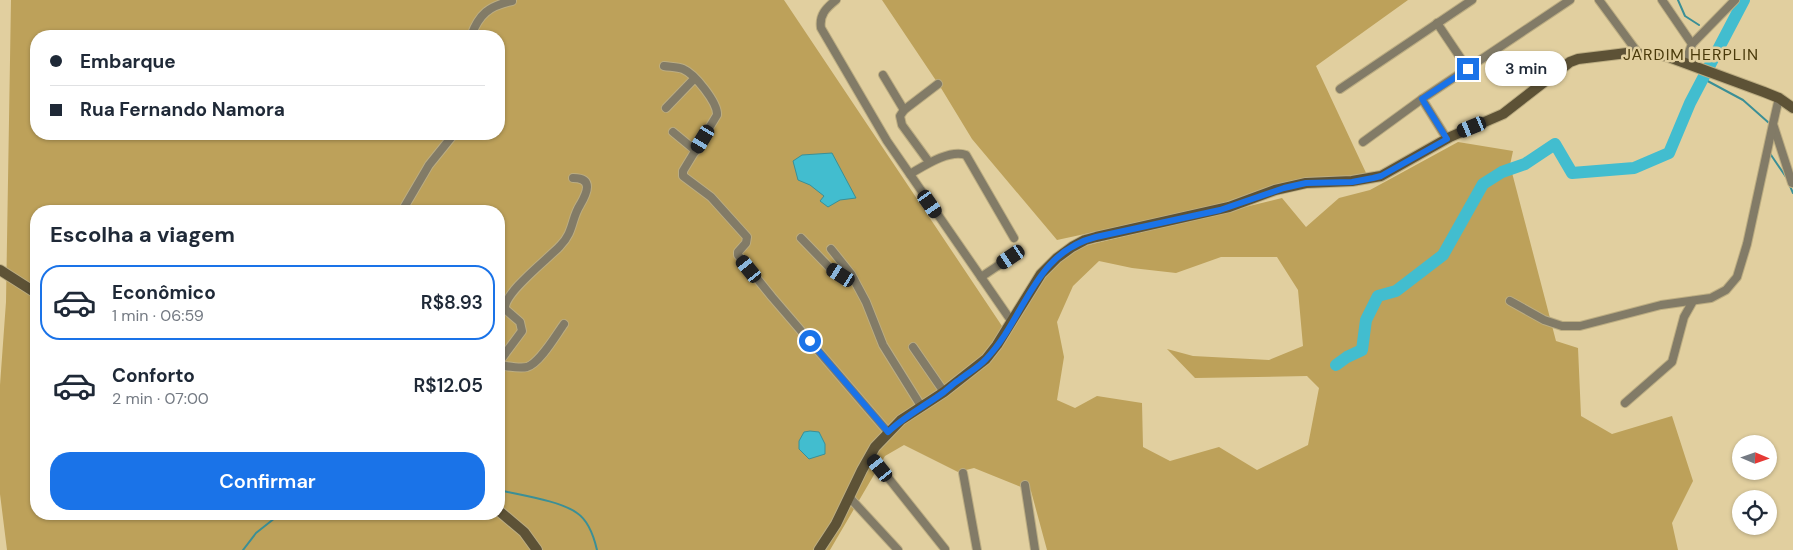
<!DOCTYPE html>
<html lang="pt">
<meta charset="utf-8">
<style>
:root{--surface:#fff;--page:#f2f2f3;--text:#1f2937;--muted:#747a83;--line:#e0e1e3;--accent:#1a73e8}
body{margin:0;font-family:"DM Sans",sans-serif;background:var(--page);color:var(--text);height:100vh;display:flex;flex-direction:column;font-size:19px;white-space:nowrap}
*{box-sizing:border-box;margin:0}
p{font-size:16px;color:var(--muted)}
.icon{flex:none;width:28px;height:28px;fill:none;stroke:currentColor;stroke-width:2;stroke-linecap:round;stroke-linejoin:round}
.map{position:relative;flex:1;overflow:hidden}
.sheet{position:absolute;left:30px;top:205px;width:475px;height:315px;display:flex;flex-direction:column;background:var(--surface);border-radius:20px;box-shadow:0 1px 4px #0004}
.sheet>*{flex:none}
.guide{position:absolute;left:30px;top:30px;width:475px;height:110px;border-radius:20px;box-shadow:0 1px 4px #0004;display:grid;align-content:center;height:110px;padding:0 20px;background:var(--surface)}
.needle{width:32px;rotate:92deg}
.controls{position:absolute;left:1732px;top:435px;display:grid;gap:10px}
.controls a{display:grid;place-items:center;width:45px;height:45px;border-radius:50%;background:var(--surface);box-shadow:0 1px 4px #0004;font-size:25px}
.end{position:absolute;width:22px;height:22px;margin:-11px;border:6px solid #1a73e8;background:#fff;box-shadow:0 0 0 2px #fff}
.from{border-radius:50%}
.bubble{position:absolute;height:35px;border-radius:18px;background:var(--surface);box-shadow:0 1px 4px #0004;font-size:16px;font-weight:600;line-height:35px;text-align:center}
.car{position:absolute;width:15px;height:30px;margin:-15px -8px;border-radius:6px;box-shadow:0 0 4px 1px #0007;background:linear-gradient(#222 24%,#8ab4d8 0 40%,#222 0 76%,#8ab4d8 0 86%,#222 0)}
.guide b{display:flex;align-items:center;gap:18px;height:48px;font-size:19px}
.guide b+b{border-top:1px solid var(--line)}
.guide i{width:12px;height:12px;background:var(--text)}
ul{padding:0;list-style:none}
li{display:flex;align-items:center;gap:15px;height:75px;margin:0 10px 8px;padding:0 10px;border:2px solid transparent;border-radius:20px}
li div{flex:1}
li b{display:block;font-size:19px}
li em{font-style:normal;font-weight:600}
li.current{border-color:var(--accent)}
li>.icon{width:45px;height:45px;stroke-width:1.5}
h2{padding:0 20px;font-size:22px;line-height:60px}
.cta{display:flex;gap:10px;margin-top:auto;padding:10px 20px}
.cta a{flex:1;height:58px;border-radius:20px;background:var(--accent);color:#fff;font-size:20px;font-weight:600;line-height:58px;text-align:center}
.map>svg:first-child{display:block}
</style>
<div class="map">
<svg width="1793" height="550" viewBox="0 0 1793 550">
<rect width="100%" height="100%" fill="#e1cf9f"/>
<!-- green -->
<g fill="#bda15a" fill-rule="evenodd">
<path d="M11,0H784L1008,335L1051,267L1076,248L1282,198L1306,227L1339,198L1370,190L1458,142L1513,151L1510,165L1556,341L1578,348L1581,416L1612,434L1672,416L1693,481L1672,523L1678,550H1047L1031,491L974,468L958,472L904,445L885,456L830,550H7L0,494V385L6,302ZM36,36H499V134H36ZM36,211H499V514H36ZM1221,257H1277L1298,290L1303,346L1269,360L1193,356L1167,349L1195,378L1307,376L1319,388L1308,445L1257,470L1219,447L1170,461L1143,447L1142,403L1097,396L1075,408L1057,400L1064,357L1057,322L1073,286L1099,261L1132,268L1176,273Z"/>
<path d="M882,0H1408L1316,66L1367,175L1252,198L1057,240L972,139L941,88Z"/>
</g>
<!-- water -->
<g fill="#42bdcf" stroke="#3b8f96">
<path d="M832,153L856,198L840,200L828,207L820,201L824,196L810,185L798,180L793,161L802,155Z"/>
<path d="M810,431L819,432L825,444V454L809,459L799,449V441L804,432Z"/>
</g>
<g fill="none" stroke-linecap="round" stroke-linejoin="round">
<!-- stream -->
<g stroke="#3b8f96" stroke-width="2">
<path d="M1678,0L1685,16L1699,25"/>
<path d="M1702,78L1743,100L1769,123V128"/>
<path d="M1769,152L1786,177"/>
<path d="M1790,186L1793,193"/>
<path d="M499,490C520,495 561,501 577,513C589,521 594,537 597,550"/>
<path d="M243,550L256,533L280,514"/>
</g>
<!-- river -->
<path stroke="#42bdcf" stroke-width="12" d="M1336,365L1347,357L1362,350L1366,320L1378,296L1396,291L1443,255L1483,184L1502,172L1525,164L1555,144L1572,173L1634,168L1669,153L1690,103L1744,0"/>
<defs>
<g id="street">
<path d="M836,0C826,8 819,15 821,28L887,141L1012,322"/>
<path d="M1599,0L1638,53"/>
<path d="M1662,0L1692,44L1685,63"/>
<path d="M1437,23L1468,69"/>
<path d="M471,36C479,14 489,6 512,1"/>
<path d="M1692,44L1735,0"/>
<path d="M664,66C670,67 678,67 683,69C695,74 718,103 717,115L683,171V176L711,197L747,237L746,243L738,252V255L772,297L888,432"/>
<path d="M883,75L904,110L938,84"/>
<path d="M1340,89L1472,0"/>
<path d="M1779,98L1773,124L1792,183"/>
<path d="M1422,99L1447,139"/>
<path d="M666,108L694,79"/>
<path d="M904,110L900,116L902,125L929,162"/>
<path d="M673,132L696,151"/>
<path d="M1363,142L1422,99L1570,0"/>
<path d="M910,174C924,166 949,149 966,155L1014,238"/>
<path d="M402,211L429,165L454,134"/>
<path d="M801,238L831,269L854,280"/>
<path d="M831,249L851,274L866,302L883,345L921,406"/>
<path d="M981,277L1011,257"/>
<path d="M1510,301L1544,320L1562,326H1580L1661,305L1711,298L1726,290L1737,277L1747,244L1773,124"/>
<path d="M913,347L944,392"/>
<path d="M499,362L522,331L520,322L505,309C503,293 549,258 560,246C574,232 571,219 580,205C587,193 594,178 573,178"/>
<path d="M499,365C507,366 519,369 527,367C540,363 556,335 564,324"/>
<path d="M1625,403L1672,362L1684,317L1693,301"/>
<path d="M870,455L945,549"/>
<path d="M963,473L977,550"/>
<path d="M1025,485L1035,550"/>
<path d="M850,498L898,550"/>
</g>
<g id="secondary">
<path d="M0,270L36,293"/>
<path d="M499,511L524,532L537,550"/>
<path d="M819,550L836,524L862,470L875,447L901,420L944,392L986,359L997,345L1041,274L1057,258L1072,247L1085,240L1096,237L1229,207L1275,190L1306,183L1352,181L1381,176L1450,137L1503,114L1570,62L1578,59L1627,53L1666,56L1764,92L1779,98L1793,108"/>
</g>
</defs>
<!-- street casing -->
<use href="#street" stroke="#bcad82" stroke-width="10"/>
<!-- secondary casing -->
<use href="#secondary" stroke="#bcad82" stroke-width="12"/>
<!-- street -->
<use href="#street" stroke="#827b67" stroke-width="8"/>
<!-- secondary -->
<use href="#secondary" stroke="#5d5236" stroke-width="10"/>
</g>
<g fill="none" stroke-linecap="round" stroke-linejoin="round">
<!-- route -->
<path stroke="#1a73e8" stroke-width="6" d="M810,341L888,432C905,416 925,406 944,392C949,388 954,383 959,380C968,373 979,367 986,359C1026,317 1033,253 1096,237L1220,210L1284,188L1306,183L1352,182L1373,178L1381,176L1447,139L1422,99L1468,69"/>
</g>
<g text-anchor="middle" stroke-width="5" stroke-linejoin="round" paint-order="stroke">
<!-- quarter labels -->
<g font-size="16" letter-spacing="1" fill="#4a3a0b" stroke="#e1cf9f">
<text x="1691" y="60">JARDIM HERPLIN</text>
</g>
</g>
</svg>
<div class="controls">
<a><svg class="needle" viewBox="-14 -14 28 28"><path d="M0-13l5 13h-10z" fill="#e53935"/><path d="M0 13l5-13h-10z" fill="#747a83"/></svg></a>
<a><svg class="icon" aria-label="locate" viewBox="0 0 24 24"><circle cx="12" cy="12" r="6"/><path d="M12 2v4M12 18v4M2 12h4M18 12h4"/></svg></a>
</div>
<i class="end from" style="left:810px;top:341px"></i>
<i class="end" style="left:1468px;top:69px"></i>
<div class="bubble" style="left:1485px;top:51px;width:82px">3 min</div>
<i class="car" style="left:1472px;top:127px;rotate:248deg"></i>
<i class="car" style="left:703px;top:139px;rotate:211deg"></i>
<i class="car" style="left:930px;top:204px;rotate:145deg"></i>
<i class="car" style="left:1011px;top:257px;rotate:236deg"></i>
<i class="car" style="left:749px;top:269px;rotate:321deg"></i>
<i class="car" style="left:841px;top:275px;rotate:302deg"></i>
<i class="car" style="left:880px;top:468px;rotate:321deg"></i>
<div class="guide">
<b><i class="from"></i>Embarque</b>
<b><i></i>Rua Fernando Namora</b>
</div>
<section class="sheet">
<h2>Escolha a viagem</h2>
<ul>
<li class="current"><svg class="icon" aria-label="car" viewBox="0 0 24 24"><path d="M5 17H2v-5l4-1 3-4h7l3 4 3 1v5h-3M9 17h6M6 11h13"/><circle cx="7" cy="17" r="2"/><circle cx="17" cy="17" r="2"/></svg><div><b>Econômico</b><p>1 min · 06:59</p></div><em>R$8.93</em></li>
<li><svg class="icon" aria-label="car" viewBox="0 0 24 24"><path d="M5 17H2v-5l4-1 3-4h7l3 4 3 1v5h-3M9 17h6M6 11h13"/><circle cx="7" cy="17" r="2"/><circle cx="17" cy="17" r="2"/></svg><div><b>Conforto</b><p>2 min · 07:00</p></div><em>R$12.05</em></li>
</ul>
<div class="cta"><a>Confirmar</a></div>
</section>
</div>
